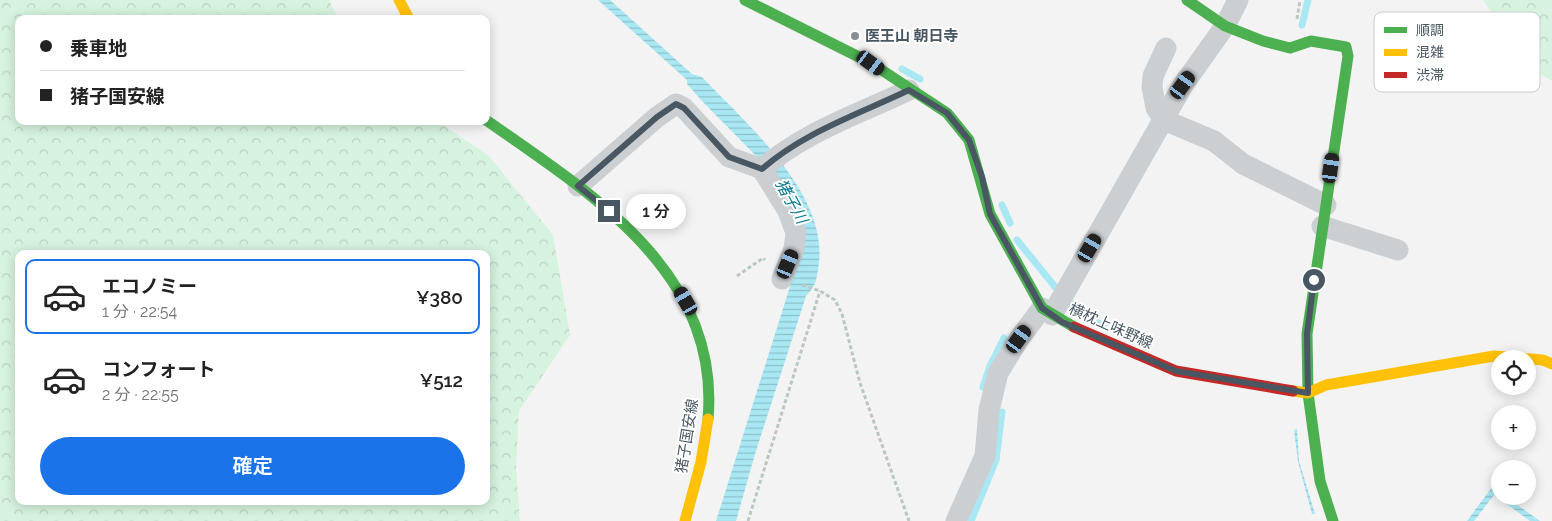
<!DOCTYPE html>
<html lang="ja">
<meta charset="utf-8">
<style>
:root{--surface:#fff;--page:#f2f2f2;--text:#222;--muted:#767676;--line:#e0e0e0;--accent:#1a73e8}
body{margin:0;font-family:Raleway,"Noto Sans JP",sans-serif;background:var(--page);color:var(--text);height:100vh;display:flex;flex-direction:column;font-size:19px;white-space:nowrap}
*{box-sizing:border-box;margin:0}
p{font-size:16px;color:var(--muted)}
.icon{flex:none;width:28px;height:28px;fill:none;stroke:currentColor;stroke-width:2;stroke-linecap:round;stroke-linejoin:round}
.map{position:relative;flex:1;overflow:hidden}
.sheet{position:absolute;left:15px;top:250px;width:475px;height:255px;display:flex;flex-direction:column;background:var(--surface);border-radius:10px;box-shadow:0 2px 12px #0003}
.sheet>*{flex:none}
.hud{position:absolute;left:15px;top:15px;width:475px;height:110px;border-radius:10px;box-shadow:0 2px 12px #0003;display:grid;align-content:center;height:110px;padding:0 25px;background:var(--surface)}
.buttons{position:absolute;left:1491px;top:350px;display:grid;gap:10px}
.buttons a{display:grid;place-items:center;width:45px;height:45px;border-radius:50%;background:var(--surface);box-shadow:0 2px 12px #0003;font-size:25px}
.end{position:absolute;width:22px;height:22px;margin:-11px;border:6px solid #485761;background:#fff;box-shadow:0 0 0 2px #fff}
.from{border-radius:50%}
.bubble{position:absolute;height:35px;border-radius:18px;background:var(--surface);box-shadow:0 2px 12px #0003;font-size:16px;font-weight:600;line-height:35px;text-align:center}
.car{position:absolute;width:15px;height:30px;margin:-15px -8px;border-radius:6px;box-shadow:0 0 4px 1px #0007;background:linear-gradient(#222 24%,#8ab4d8 0 40%,#222 0 76%,#8ab4d8 0 86%,#222 0)}
.hud b{display:flex;align-items:center;gap:18px;height:48px;font-size:19px}
.hud b+b{border-top:1px solid var(--line)}
.hud i{width:12px;height:12px;background:var(--text)}
ul{padding:9px 0 0;list-style:none}
li{display:flex;align-items:center;gap:15px;height:75px;margin:0 10px 8px;padding:0 15px;border:2px solid transparent;border-radius:10px}
li div{flex:1}
li b{display:block;font-size:19px}
li em{font-style:normal;font-weight:600}
li.active{border-color:var(--accent)}
li>.icon{width:45px;height:45px;stroke-width:1.5}
.button{display:flex;gap:10px;margin-top:auto;padding:10px 25px}
.button a{flex:1;height:58px;border-radius:30px;background:var(--accent);color:#fff;font-size:20px;font-weight:600;line-height:58px;text-align:center}
.map>svg:first-child{display:block}
</style>
<div class="map">
<svg width="1552" height="521" viewBox="0 0 1552 521">
<defs>
<pattern id="forest-crowns" width="20" height="18" patternUnits="userSpaceOnUse" patternTransform="scale(1.25)"><rect width="20" height="18" fill="#d6f3df"/><path d="M2 6a3 3 0 1 1 6 0M12 15a3 3 0 1 1 6 0" fill="none" stroke="#b9d2c2"/></pattern>
<pattern id="water-rules" width="6" height="5" patternUnits="userSpaceOnUse" patternTransform="scale(1.25)"><rect width="6" height="5" fill="#a9e8f3"/><path d="M0 2.5h6" fill="none" stroke="#8cbfc8"/></pattern>
</defs>
<rect width="100%" height="100%" fill="#f3f3f3"/>
<!-- forest -->
<g fill="url(#forest-crowns)" fill-rule="evenodd">
<path d="M0,0H329L338,19H19V121H437L489,156L553,235L570,335L519,411L516,468L520,521H0ZM19,254H486V501H19Z"/>
<path d="M1483,0H1552V81L1528,67Z"/>
</g>
<!-- water -->
<g fill="url(#water-rules)">
<path d="M598,0H610L692,74L702,77C745,122 827,193 819,262C817,277 817,285 806,296L755,454L736,521H716L798,261L759,159L702,101L687,84V80Z"/>
<path d="M1297,429L1299,461L1315,514H1312L1298,462L1294,430Z"/>
<path d="M1492,487L1500,493V496H1505L1540,521H1530L1494,495L1474,521H1467Z"/>
</g>
<g fill="none" stroke-linecap="round" stroke-linejoin="round">
<!-- stream -->
<g stroke="#a9e8f3" stroke-width="7">
<path d="M1302,25L1308,0"/>
<path d="M902,69L920,79"/>
<path d="M1002,205L1010,223"/>
<path d="M1017,240L1056,288"/>
<path d="M1068,301L1086,316L1104,326"/>
<path d="M983,387L990,366L1004,338"/>
<path d="M971,521L996,460L1002,412"/>
</g>
<!-- path -->
<g stroke="#bac7c2" stroke-width="3" stroke-dasharray="4 2.5" stroke-linecap="butt">
<path d="M1297,19L1300,0"/>
<path d="M737,276L763,258L765,260"/>
<path d="M802,285L820,291L835,300L842,314L860,383L909,521"/>
<path d="M748,521L820,291"/>
</g>
<!-- street -->
<g stroke="#cccfd2" stroke-width="21">
<path d="M1166,48L1153,76L1152,87L1156,108L1164,120L1214,141L1243,164L1326,205"/>
<path d="M762,169C804,132 859,114 909,90"/>
<path d="M578,186L657,117L676,104L684,108L729,157L762,169L788,211L796,233L794,249L782,279"/>
<path d="M1322,226L1398,250"/>
<path d="M1052,315L1183,85L1225,26L1238,0"/>
<path d="M956,521L985,456L989,410L998,373L1019,339L1042,308"/>
</g>
<!-- fast -->
<g stroke="#4caf50" stroke-width="11">
<path d="M745,0L871,63L947,113L969,140L990,214L1042,308L1074,327"/>
<path d="M1187,0L1225,26L1263,41L1290,48L1311,41L1346,47L1348,56L1307,334L1308,393L1320,481L1333,521"/>
<path d="M486,120C590,193 721,272 708,419"/>
</g>
<!-- slow -->
<g stroke="#ffc107" stroke-width="11">
<path d="M399,0L409,19"/>
<path d="M1293,391L1308,393L1326,385L1494,356L1543,360L1552,364"/>
<path d="M685,521L701,462L708,419"/>
</g>
<!-- jam -->
<path stroke="#c62828" stroke-width="11" d="M1074,327L1176,371L1293,391"/>
</g>
<g fill="none" stroke-linecap="round" stroke-linejoin="round">
<!-- route -->
<path stroke="#485761" stroke-width="6" d="M609,211L578,186L657,117L676,104L684,108L729,157L762,169C804,132 859,114 909,90L947,113L969,140L982,177L990,214L1042,308L1062,322L1176,371L1308,393L1307,334L1314,280"/>
</g>
<!-- markers -->
<circle fill="#848e94" stroke="#fff" stroke-width="2" cx="855" cy="36" r="5"/>
<g text-anchor="middle" stroke-width="4" stroke-linejoin="round" paint-order="stroke">
<!-- poi labels -->
<g font-size="15" font-weight="bold" fill="#485761" stroke="#fff" text-anchor="start">
<text x="865" y="41">医王山 朝日寺</text>
</g>
<!-- street labels -->
<g font-size="15" fill="#485761" stroke="#fff">
<text transform="translate(1111 326) rotate(24)" y="5">横枕上味野線</text>
<text transform="translate(687 436) rotate(-81)" y="5">猪子国安線</text>
</g>
<!-- water labels -->
<g font-size="16" font-style="italic" fill="#057c90" stroke="#fff">
<text transform="translate(792 201) rotate(61)" y="6">猪子川</text>
</g>
</g>
<!-- legend -->
<rect x="1374" y="12" width="166" height="80" rx="8" fill="#fff" stroke="#c8cdd0" stroke-width="1"/>
<rect x="1384" y="27" width="23" height="6" fill="#4caf50"/>
<rect x="1384" y="49" width="23" height="7" fill="#ffc107"/>
<rect x="1384" y="72" width="23" height="6" fill="#c62828"/>
<g font-size="14" fill="#485761">
<text x="1416" y="35">順調</text>
<text x="1416" y="57">混雑</text>
<text x="1416" y="80">渋滞</text>
</g>
</svg>
<div class="buttons">
<a><svg class="icon" aria-label="locate" viewBox="0 0 24 24"><circle cx="12" cy="12" r="6"/><path d="M12 2v4M12 18v4M2 12h4M18 12h4"/></svg></a>
<a>+</a>
<a>−</a>
</div>
<i class="end from" style="left:1314px;top:280px"></i>
<i class="end" style="left:609px;top:211px"></i>
<div class="bubble" style="left:626px;top:194px;width:60px">1 分</div>
<i class="car" style="left:871px;top:63px;rotate:126deg"></i>
<i class="car" style="left:1183px;top:85px;rotate:36deg"></i>
<i class="car" style="left:1331px;top:168px;rotate:8deg"></i>
<i class="car" style="left:1090px;top:248px;rotate:30deg"></i>
<i class="car" style="left:788px;top:264px;rotate:23deg"></i>
<i class="car" style="left:686px;top:301px;rotate:330deg"></i>
<i class="car" style="left:1019px;top:339px;rotate:36deg"></i>
<div class="hud">
<b><i class="from"></i>乗車地</b>
<b><i></i>猪子国安線</b>
</div>
<section class="sheet">
<ul>
<li class="active"><svg class="icon" aria-label="car" viewBox="0 0 24 24"><path d="M5 17H2v-5l4-1 3-4h7l3 4 3 1v5h-3M9 17h6M6 11h13"/><circle cx="7" cy="17" r="2"/><circle cx="17" cy="17" r="2"/></svg><div><b>エコノミー</b><p>1 分 · 22:54</p></div><em>¥380</em></li>
<li><svg class="icon" aria-label="car" viewBox="0 0 24 24"><path d="M5 17H2v-5l4-1 3-4h7l3 4 3 1v5h-3M9 17h6M6 11h13"/><circle cx="7" cy="17" r="2"/><circle cx="17" cy="17" r="2"/></svg><div><b>コンフォート</b><p>2 分 · 22:55</p></div><em>¥512</em></li>
</ul>
<div class="button"><a>確定</a></div>
</section>
</div>
